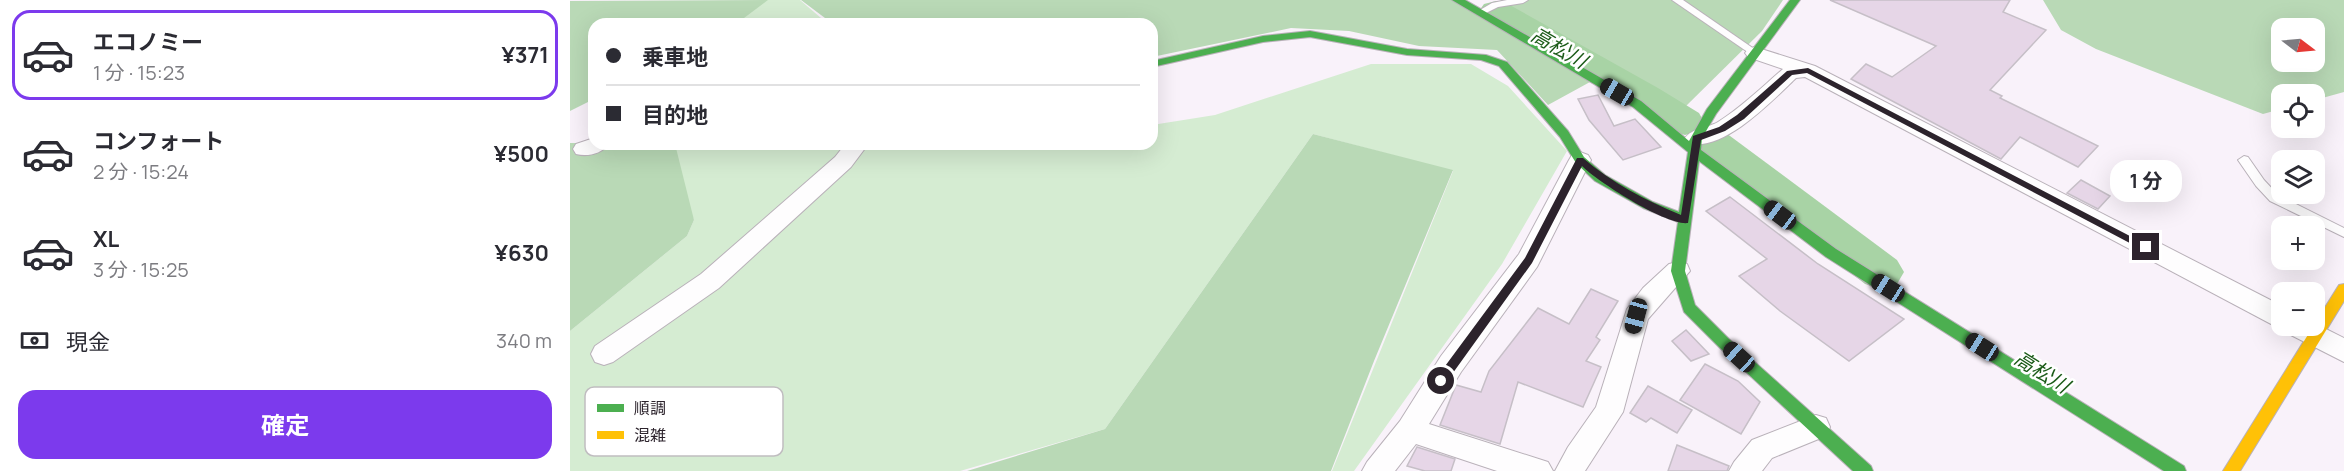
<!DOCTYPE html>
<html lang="ja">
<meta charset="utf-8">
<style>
:root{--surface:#fff;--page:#f2f2f3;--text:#2b2b33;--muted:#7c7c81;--line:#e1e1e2;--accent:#7c3aed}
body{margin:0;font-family:Manrope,"Noto Sans JP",sans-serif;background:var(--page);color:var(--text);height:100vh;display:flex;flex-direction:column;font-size:22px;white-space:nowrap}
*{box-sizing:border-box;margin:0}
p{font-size:20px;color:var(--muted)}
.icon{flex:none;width:33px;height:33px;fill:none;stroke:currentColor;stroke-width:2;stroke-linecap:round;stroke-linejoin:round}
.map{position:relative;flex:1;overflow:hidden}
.side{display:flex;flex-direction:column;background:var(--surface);width:570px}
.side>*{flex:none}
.top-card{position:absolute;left:18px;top:18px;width:570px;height:132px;border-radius:18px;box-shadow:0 6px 24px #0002;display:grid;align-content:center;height:132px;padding:0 18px;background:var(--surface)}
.needle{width:39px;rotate:106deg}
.fabs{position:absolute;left:1701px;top:18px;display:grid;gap:12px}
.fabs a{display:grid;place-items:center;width:54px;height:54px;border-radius:12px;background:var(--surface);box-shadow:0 6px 24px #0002;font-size:30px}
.end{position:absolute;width:27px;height:27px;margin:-14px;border:8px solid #2c232c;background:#fff;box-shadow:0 0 0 3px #fff}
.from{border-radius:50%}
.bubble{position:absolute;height:42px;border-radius:18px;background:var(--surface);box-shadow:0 6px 24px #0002;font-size:20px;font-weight:700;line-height:42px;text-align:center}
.car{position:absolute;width:18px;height:36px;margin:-18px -9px;border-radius:8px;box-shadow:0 0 4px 2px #0007;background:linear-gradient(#222 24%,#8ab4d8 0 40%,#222 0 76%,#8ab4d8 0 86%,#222 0)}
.top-card b{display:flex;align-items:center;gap:21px;height:57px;font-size:22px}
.top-card b+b{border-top:2px solid var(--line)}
.top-card i{width:15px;height:15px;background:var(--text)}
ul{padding:10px 0 0;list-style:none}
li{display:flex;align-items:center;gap:18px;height:90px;margin:0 12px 9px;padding:0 6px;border:3px solid transparent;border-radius:18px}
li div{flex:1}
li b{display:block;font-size:22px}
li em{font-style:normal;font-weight:700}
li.current{border-color:var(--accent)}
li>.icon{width:54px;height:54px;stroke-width:1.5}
.pay{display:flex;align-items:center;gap:15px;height:66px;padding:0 18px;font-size:22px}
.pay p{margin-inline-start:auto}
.button{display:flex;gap:12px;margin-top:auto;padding:12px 18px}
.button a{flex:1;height:69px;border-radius:18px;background:var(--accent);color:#fff;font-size:24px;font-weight:700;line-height:69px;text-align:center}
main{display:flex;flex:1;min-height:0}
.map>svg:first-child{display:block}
</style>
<main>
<section class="side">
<ul>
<li class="current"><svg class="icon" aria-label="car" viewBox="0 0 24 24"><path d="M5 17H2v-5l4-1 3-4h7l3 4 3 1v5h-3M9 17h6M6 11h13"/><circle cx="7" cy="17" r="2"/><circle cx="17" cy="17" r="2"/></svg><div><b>エコノミー</b><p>1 分 · 15:23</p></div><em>¥371</em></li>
<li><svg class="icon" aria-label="car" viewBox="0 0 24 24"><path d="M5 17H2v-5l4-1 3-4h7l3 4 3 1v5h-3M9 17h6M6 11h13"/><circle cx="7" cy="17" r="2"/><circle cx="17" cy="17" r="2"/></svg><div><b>コンフォート</b><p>2 分 · 15:24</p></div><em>¥500</em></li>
<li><svg class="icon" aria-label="car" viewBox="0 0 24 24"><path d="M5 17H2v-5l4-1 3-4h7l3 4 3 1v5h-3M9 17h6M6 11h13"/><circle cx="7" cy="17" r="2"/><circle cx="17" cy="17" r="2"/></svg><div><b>XL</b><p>3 分 · 15:25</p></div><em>¥630</em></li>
</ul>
<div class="pay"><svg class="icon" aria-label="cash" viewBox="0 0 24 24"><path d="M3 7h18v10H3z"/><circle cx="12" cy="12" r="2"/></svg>現金<p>340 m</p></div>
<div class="button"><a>確定</a></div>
</section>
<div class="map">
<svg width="1774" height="471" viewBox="0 0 1774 471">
<rect width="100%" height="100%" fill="#f9f2fa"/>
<!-- green -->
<g fill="#d5ecd2">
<path d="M197,0H230L258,24H161Z"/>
<path d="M801,64H901L938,86L997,151L932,264L784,471H762L883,171L743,134L535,429L390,471H0V331L117,236L124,220L88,144H582V125L645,115Z"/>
</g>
<!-- forest -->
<g fill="#b9d9b6" fill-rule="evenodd">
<path d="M198,0L166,24H24V99L0,111V1Z"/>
<path d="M231,0H882L1020,82L978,105L927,50L849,46L779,31L721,28L582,57V24H263Z"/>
<path d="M930,0H1213L1192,31L1113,109Z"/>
<path d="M1473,0H1774V92L1745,100L1744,94H1712L1711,109L1693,114L1526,49L1491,30ZM1712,28H1744V62H1712Z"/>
<path d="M743,134L883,170L804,361L761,471H397L535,429Z"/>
<path d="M0,143L105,144L124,220L117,236L0,331Z"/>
</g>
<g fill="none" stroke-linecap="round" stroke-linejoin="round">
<!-- river -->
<g fill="#a8d3a5" fill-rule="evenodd">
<path d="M926,1L938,4L1088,88L1129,113L1134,122L1129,131L1115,135L1101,131L1062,104L914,18L909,11L914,4Z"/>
<path d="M1142,129L1156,133L1327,260L1334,272L1327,284L1311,289L1295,284L1128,151L1122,142L1128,133Z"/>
</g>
</g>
<!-- building -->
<g fill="#e6d6e7" stroke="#c6bfc7" stroke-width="1.5">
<path d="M1260,0H1440L1433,12L1476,30L1420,90L1432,96L1430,98L1528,146L1508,167L1450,137L1431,159L1281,79L1296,64L1322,77L1366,46Z"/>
<path d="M1028,95L1044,126L1065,119L1091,147L1053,160L1019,120L1008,99Z"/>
<path d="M1511,180L1540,196L1528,209L1497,193Z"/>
<path d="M1160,197L1248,264L1334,319L1279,361L1210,311L1169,276L1197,259L1136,211Z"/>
<path d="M1021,289L1048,301L1026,337L1030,340L1016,361L1031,367L1013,407L948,382L930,444L870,425L886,385L911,392L919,371L968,308L999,324Z"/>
<path d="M1116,330L1139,354L1121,361L1102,341Z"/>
<path d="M1135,364L1168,381L1190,402L1171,434L1110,400Z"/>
<path d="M1078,386L1122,410L1107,433L1081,418L1076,422L1060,413Z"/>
<path d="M1107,445L1159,466L1157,471H1098Z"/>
<path d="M847,447L885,459L881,471H855L837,466Z"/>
</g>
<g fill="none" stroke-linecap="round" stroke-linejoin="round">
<defs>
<g id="lane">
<path d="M937,0H958L953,3L928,7L910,16L905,13L922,3Z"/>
<path d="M1102,0H1113L1190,53L1185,56L1182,55Z"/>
<path d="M1674,156L1678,157L1694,180L1708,195L1774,228V237L1700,201L1686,186L1668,160Z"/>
</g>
<g id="street">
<path d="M1185,47L1245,66L1712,306V326H1744V323L1774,338V362L1717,333L1714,328L1703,325L1235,77L1226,78C1203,100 1153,153 1118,143L1115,138C1122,128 1138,128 1148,122C1172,107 1192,87 1213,69L1178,57L1175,53L1178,49Z"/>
<path d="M24,138V144H38C32,154 17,157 6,154L3,149L6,144Z"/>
<path d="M271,144H294L296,147L281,167L149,288L43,362L34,365L25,362L21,354L25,346L131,274L265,157L273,147Z"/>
<path d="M1010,152L1018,155L1021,160L967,267L891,372L859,424L978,462L983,471H927L846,444L825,471H792L797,462L830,421L871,356L949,254L999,160L1002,155Z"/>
<path d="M1108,262L1117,264L1120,271L1078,319L1053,412L1015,471H985L998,447L1026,407L1057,309L1073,288L1099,264Z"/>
<path d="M1246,415L1256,418L1260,427L1256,436L1202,458L1192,471H1159L1164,462L1182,440Z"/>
</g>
<path id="fast" d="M882,0H895L1071,101L1119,141L1137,109L1220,0H1230L1146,114L1132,138L1131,150L1266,249L1614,466L1616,471H1594L1256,257L1129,161L1115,271L1125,305L1159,339L1301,466L1303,471H1283L1149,347L1114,312L1101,271L1108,222L1073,208L1025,181L1006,163L990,137L929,66L911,60L837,55L740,37L693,42L582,67V61L693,36L740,31L837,49L916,55L937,62L998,131L1014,157L1035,175L1083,202L1109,212L1118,152L1063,107Z"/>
<path id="slow" d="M1774,284V301L1670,471H1653L1769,285Z"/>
</defs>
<!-- lane casing -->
<use href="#lane" stroke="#b9b1b9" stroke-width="2"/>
<!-- street casing -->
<use href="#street" stroke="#b9b1b9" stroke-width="2"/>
<!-- fast casing -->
<use href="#fast" stroke="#b9b1b9" stroke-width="2"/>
<!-- slow casing -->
<use href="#slow" stroke="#b9b1b9" stroke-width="2"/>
<!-- lane -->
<use href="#lane" fill="#fefdfe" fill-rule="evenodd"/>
<!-- street -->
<use href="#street" fill="#fefdfe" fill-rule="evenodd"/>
<!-- fast -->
<use href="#fast" fill="#4caf50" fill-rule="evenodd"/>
<!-- slow -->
<use href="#slow" fill="#ffc107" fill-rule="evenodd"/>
</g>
<!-- route -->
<path fill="#2c232c" d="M1238,68L1581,247L1580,250H1573L1237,73L1222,75L1174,119L1155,131L1131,140L1118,223C1097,226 1028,182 1012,166L962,263L875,384H867V377L955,258L1007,158H1013C1042,183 1075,200 1111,215L1123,136L1149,127L1167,115L1217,71Z"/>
<g text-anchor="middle" stroke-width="5" stroke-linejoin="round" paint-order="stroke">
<!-- water labels -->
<g font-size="20" font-style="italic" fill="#1b5b18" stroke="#fff">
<text transform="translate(989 48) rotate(30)" y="7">高松川</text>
<text transform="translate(1472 372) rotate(32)" y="7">高松川</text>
</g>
</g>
<!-- legend -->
<rect x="15" y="387" width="198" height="69" rx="9" fill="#fff" stroke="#c0bdc0" stroke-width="1.5"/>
<rect x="27" y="404" width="27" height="8" fill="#4caf50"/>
<rect x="27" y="431" width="27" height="8" fill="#ffc107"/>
<g font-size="16" fill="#2c232c">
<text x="64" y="414">順調</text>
<text x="64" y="441">混雑</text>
</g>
</svg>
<div class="fabs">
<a><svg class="needle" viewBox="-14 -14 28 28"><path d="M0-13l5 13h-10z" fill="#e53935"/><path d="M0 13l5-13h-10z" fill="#7c7c81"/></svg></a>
<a><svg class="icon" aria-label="locate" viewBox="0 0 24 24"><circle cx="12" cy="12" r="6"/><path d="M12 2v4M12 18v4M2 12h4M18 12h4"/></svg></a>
<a><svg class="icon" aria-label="layers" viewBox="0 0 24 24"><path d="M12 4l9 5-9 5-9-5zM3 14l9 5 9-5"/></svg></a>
<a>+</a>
<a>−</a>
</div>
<i class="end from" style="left:871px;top:381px"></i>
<i class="end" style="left:1576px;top:247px"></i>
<div class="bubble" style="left:1540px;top:160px;width:72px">1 分</div>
<i class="car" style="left:1047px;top:92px;rotate:300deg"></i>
<i class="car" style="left:1210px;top:215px;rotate:307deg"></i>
<i class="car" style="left:1318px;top:288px;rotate:302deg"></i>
<i class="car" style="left:1066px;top:316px;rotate:195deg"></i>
<i class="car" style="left:1412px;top:347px;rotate:302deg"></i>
<i class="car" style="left:1169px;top:357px;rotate:312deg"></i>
<div class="top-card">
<b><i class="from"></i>乗車地</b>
<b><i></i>目的地</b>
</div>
</div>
</main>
